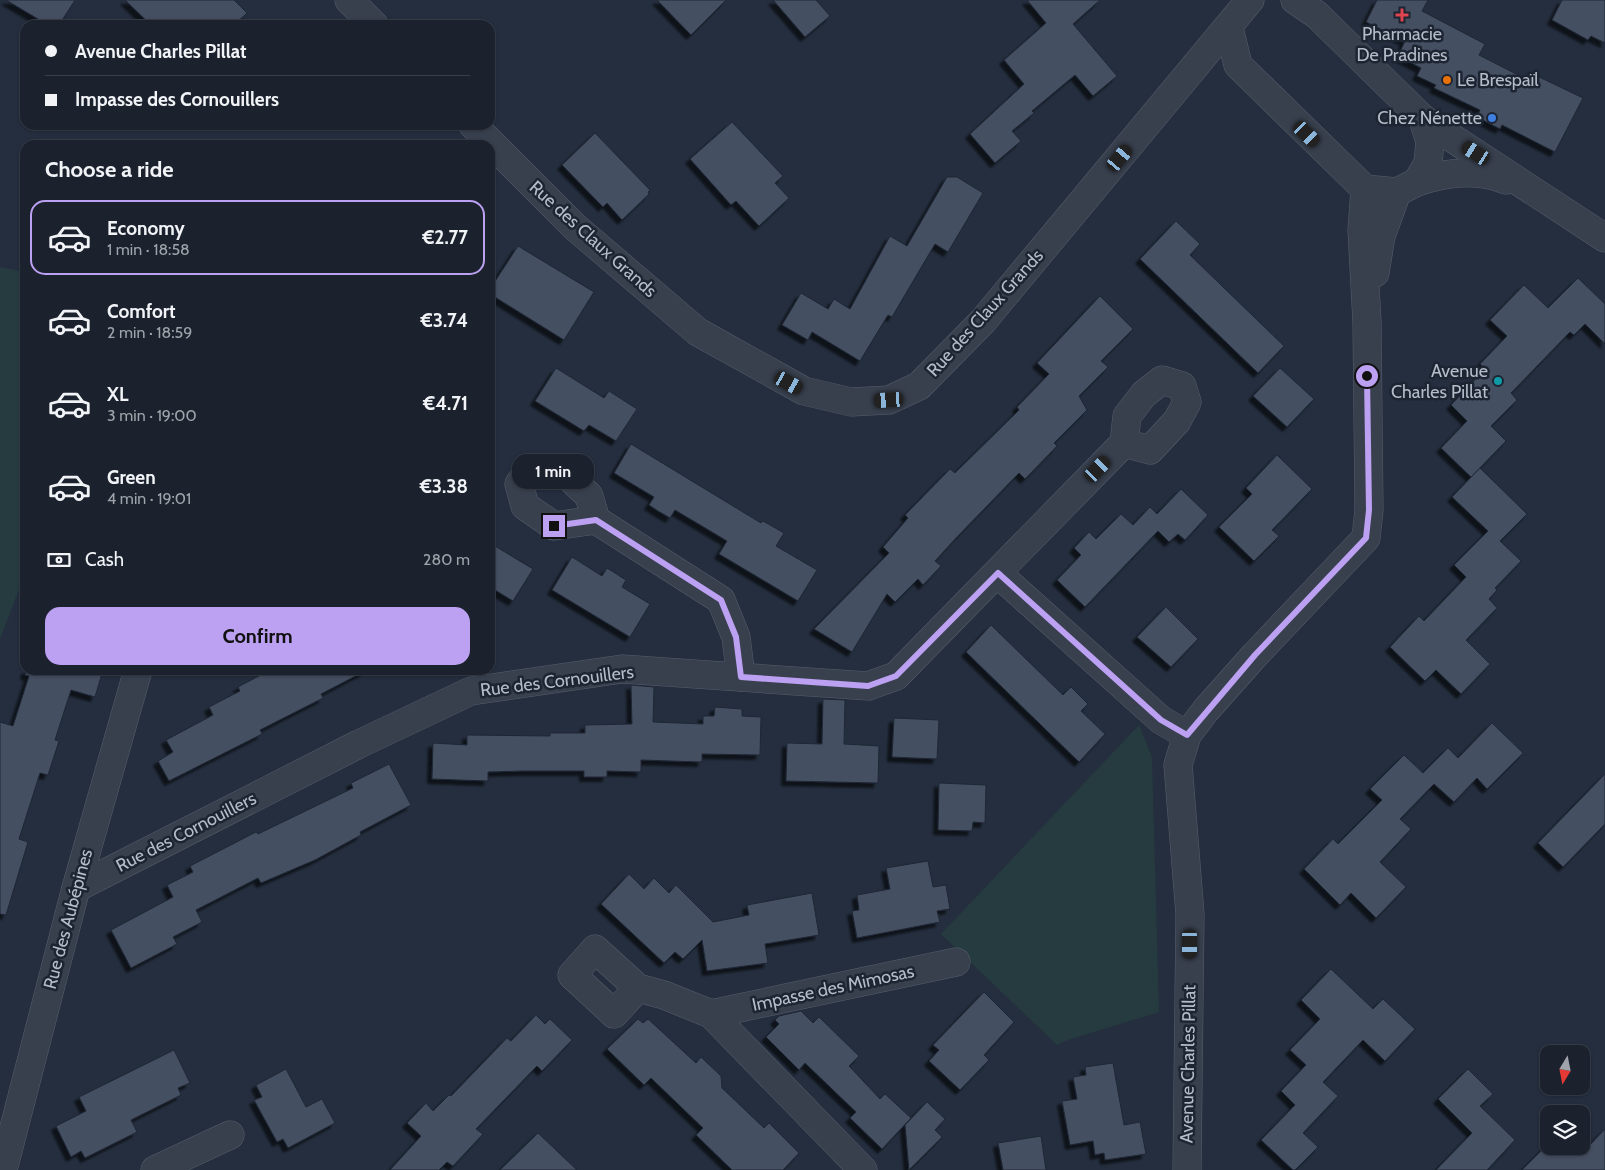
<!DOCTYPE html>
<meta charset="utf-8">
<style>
:root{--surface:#1b222e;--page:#242a36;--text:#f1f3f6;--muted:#a0a4aa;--line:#393f4a;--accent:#bca0f2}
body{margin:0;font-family:Cabin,sans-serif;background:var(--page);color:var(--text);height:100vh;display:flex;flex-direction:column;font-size:19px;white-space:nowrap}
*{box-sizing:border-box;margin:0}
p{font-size:16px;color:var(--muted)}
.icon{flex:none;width:28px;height:28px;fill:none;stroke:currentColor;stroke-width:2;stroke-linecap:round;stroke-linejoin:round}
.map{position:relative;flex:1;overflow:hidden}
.details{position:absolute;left:20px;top:140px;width:475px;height:535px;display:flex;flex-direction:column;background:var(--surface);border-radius:15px;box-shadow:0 1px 4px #0004,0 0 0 1px var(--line)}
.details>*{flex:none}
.banner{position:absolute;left:20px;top:20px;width:475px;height:110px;border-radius:15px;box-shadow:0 1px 4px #0004,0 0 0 1px var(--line);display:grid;align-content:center;height:110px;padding:0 25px;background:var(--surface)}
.needle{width:32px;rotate:190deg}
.fabs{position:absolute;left:1540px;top:1045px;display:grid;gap:10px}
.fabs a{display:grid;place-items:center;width:50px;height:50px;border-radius:10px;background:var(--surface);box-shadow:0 1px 4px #0004,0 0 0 1px var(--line);font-size:25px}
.end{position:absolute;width:22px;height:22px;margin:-11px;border:6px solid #bca0f2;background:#111;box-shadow:0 0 0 2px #111}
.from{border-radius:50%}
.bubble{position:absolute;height:35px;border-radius:15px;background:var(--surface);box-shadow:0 1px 4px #0004,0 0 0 1px var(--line);font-size:16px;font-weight:700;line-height:35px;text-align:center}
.car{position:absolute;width:15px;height:30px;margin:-15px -8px;border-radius:6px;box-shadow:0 0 4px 1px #0007;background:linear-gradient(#222 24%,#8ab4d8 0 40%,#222 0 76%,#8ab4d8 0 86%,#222 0)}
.banner b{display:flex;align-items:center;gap:18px;height:48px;font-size:19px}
.banner b+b{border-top:1px solid var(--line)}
.banner i{width:12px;height:12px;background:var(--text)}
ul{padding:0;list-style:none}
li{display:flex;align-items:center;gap:15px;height:75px;margin:0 10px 8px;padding:0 15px;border:2px solid transparent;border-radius:15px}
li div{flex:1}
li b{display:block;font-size:19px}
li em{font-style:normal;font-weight:700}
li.active{border-color:var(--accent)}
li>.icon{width:45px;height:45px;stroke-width:1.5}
h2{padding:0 25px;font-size:22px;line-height:60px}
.pay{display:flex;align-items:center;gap:12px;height:55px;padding:0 25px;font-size:19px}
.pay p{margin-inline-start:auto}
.action{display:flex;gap:10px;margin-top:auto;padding:10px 25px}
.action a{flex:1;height:58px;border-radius:15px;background:var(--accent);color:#111;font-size:20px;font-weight:700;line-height:58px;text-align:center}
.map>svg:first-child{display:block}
</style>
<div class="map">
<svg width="1605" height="1170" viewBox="0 0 1605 1170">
<defs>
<filter id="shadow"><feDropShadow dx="-4.5" dy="4.5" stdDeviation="1" flood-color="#0009"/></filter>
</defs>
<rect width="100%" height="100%" fill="#242e3e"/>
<!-- green -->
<g fill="#263b3f">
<path d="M0,267L25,272V574L0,639Z"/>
<path d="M1139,725L1152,757L1159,1012L1065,1041L1057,1045L941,934Z"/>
</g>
<!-- building -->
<g fill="#454f62" stroke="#1f2735" filter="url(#shadow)">
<path d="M6,0H75L59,25H36L38,19Z"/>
<path d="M125,0H234L247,13L234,25H151Z"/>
<path d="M657,0H726L691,35Z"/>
<path d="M773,0H816L830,16L805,37Z"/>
<path d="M1027,0H1100L1073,24L1117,76L1093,96L1075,75L1032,111L1034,113L1012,131L1021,141L995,163L970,134L1024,84L1004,60L1046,23Z"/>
<path d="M1377,0H1428L1422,11L1485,44L1479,55L1526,79L1535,75L1583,98L1555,152L1502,125L1500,129L1477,117L1480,110L1434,88L1436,85L1417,76L1421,68L1398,56L1405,41L1366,22Z"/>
<path d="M1562,0H1605V43L1591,36L1588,40L1552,20Z"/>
<path d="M732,122L783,176L775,183L789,198L759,226L736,201L731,205L690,159Z"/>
<path d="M595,133L650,190L648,192L649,194L622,220L607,203L603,207L562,165Z"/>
<path d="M947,177H957L983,193L948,252L935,244L892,317L888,315L860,361L812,332L808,340L782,325L801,293L828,309L834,299L850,309L890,236L907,246Z"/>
<path d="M1176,221L1200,244L1190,255L1284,346L1258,373L1140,259Z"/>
<path d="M518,246L594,292L564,340L490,294V289Z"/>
<path d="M1578,278L1605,304V344L1585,324L1574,335L1570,332L1511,393L1517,400L1491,426L1506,441L1471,477L1441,448L1467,421L1451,405L1485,369L1480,364L1507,336L1490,320L1524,285L1548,308Z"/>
<path d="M1100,296L1133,329L1101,361L1108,367L1079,396L1087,410L1054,443L1057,446L1025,479L1019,473L956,538L935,561L941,566L923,585L918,579L895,602L887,594L852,652L814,629L889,553L883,547L908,518L905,515L950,469L955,473L1019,410L1017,407L1049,374L1037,363Z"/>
<path d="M556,368L604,398L609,391L637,409L616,441L589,425L584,431L535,401Z"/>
<path d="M1280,368L1314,399L1287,427L1253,396Z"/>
<path d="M631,444L761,523L763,521L784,533L776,546L817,570L798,601L719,554L727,541L675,510L670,518L658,511L649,505L654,497L614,473Z"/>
<path d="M1277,455L1312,489L1272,530L1279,536L1254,561L1219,527L1252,494L1246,488Z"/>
<path d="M1480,468L1527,514L1500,541L1521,561L1495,588L1497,590L1489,599L1497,608L1466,640L1490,664L1461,694L1436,670L1425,681L1390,647L1419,616L1424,621L1466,577L1454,565L1488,531L1452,497Z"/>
<path d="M1181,489L1208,515L1185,540L1178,534L1169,542L1158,531L1085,607L1057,580L1081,555L1074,548L1089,532L1096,539L1121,514L1133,525L1150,507L1157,514Z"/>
<path d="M490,543L533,569L513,601L490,587Z"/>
<path d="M572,557L602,576L607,568L626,580L622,587L650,604L630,637L552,590Z"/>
<path d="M1166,607L1198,639L1171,667L1137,637Z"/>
<path d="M991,625L1063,695L1071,687L1088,704L1081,711L1105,734L1079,762L966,652Z"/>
<path d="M26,670H103L95,697L71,690L55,740L59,741L48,775L40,773L19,839L28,842L6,915L0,914V722L13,726L29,676L25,675Z"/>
<path d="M270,670H367L321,694L323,698L260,730L262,734L169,781L158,761L173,752L166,740L213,715L209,707L240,691L238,687Z"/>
<path d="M631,685L654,687L653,722L703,724V716H714L715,707L742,709V716L761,717L760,755L702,754V762L641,760V772L607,771V777H584V771H523L488,772V781L432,779L433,743L467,745V735L550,736V733H585V725L632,724Z"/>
<path d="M823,699L845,700L844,744L879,746L878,783L786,781L787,743L822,744Z"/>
<path d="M894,718L939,720L937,759L892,757Z"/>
<path d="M1492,723L1523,753L1487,789L1477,778L1454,802L1434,784L1400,819L1411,829L1380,862L1406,887L1376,918L1351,893L1340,905L1304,869L1333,839L1338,844L1382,800L1370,789L1404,755L1423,773L1448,748L1458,758Z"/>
<path d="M389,764L411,805L360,832L361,835L315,860L261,883L258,878L196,910L202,922L173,937L177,944L131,968L111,930L173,897L167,885L193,872L190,866L256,832L258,834L353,788L351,783Z"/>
<path d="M1605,774V824L1563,867L1538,843Z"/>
<path d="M939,783L986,785L985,823L973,822L972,831L938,830Z"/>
<path d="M928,861L933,887L946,885L950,909L937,911L940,922L857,938L852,911L859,910L857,895L890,889L886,868Z"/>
<path d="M629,874L644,889L654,878L669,893L676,885L713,922L749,915L747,905L812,893L819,935L765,944L768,963L707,971L702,940L683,959L675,952L664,963L601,904Z"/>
<path d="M1331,969L1373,1009L1383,999L1415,1029L1385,1061L1363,1040L1323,1082L1338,1096L1303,1133L1318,1147L1295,1170H1293L1261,1140L1295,1105L1281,1091L1306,1065L1290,1050L1320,1019L1301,1000Z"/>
<path d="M984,992L1014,1022L984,1055L989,1060L960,1090L929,1061L939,1050L933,1045Z"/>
<path d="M801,1011L813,1023L819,1017L859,1056L849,1066L880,1099L885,1094L911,1118L882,1149L850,1118L856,1112L805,1063L799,1070L766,1037L779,1024L775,1020L779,1016Z"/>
<path d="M536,1015L545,1024L550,1019L572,1040L542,1071L537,1066L476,1129L483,1134L453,1166L447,1162L439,1170H390L421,1136L407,1123L426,1103L433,1111L449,1095L451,1096L507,1038L511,1041Z"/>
<path d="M638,1019L643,1023L648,1019L696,1063L701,1057L721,1076L722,1088L764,1128L769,1123L799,1153L783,1170H732L696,1135L703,1128L651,1078L644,1085L607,1049Z"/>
<path d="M174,1050L190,1083L178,1088L181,1095L131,1120L137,1132L85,1158L81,1151L71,1157L56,1126L86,1111L79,1097Z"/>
<path d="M1113,1063L1124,1125L1140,1122L1146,1154L1105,1160L1104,1153L1095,1155L1093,1141L1070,1145L1062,1101L1077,1099L1073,1077L1086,1075L1085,1067Z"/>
<path d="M286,1069L306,1107L322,1099L335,1123L288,1148L283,1139L277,1142L254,1100L262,1097L256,1085Z"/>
<path d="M1468,1069L1493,1094L1480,1106L1515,1140L1487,1170H1436L1472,1133L1438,1099Z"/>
<path d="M927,1102L945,1119L935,1130L942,1137L909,1170L905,1125Z"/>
<path d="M1605,1129V1170H1522L1546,1146H1589Z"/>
<path d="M538,1133L577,1170H500Z"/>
<path d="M1041,1136L1046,1170H1003L998,1143Z"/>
</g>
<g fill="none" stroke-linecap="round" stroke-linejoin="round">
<defs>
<g id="minor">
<path d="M596,520L554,526L525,506L519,484L531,468L564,472L589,496L596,520L721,600L736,637L741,677"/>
<path d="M997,573L1161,720L1187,735"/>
<path d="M76,888L359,744L471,691L622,669L868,686L896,676L1124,443L1150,450L1177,421L1187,402L1182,386L1162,380L1144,394L1127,416L1124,443"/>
<path d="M638,988L614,1014L572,975L595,949L638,988L664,995L711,1014"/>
<path d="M3,1170L76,888L138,670"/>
<path d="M155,1170L230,1135"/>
<path d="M863,1170L711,1014L956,962"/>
</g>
<g id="tertiary">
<path d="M349,0L374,25"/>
<path d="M1295,0L1317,15L1423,119L1605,238"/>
<path d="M1229,28L1238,65L1365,189L1397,192L1417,182L1428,163L1430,142L1423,119"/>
<path d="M473,125L575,227L698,332L804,391L851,402L889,400L919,386L983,321L1250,0"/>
<path d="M1417,182C1446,172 1477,168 1506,180"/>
<path d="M1375,273L1381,236L1397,192"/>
<path d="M1187,1170L1190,914L1178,765L1187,735L1206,710L1255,655L1366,538L1369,510L1367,322L1362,230L1365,189"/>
</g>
</defs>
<!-- minor casing -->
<use href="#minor" stroke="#565e6c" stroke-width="29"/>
<!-- tertiary casing -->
<use href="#tertiary" stroke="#565e6c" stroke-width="29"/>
<!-- minor -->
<use href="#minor" stroke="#38404e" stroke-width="28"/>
<!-- tertiary -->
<use href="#tertiary" stroke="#38404e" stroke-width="28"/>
</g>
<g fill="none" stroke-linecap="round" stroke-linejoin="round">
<!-- route -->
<path stroke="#bca0f2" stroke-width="6" d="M554,526L596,520L721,600L736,637L741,677L868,686L896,676L998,573L1161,720L1187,735L1255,655L1366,538L1369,510L1367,376"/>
</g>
<!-- markers -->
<path fill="#e0444e" stroke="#1d2533" stroke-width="2" d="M1399.5 7.5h5v5h5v5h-5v5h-5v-5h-5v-5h5z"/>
<circle fill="#e8710a" stroke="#1d2533" stroke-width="2" cx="1447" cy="80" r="5"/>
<circle fill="#3f7fe0" stroke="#1d2533" stroke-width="2" cx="1492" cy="118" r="5"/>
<circle fill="#0f9aa8" stroke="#1d2533" stroke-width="2" cx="1498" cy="381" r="5"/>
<g text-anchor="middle" stroke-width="5" stroke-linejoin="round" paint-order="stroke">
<!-- poi labels -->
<g font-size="18" fill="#b4bbc9" stroke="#1d2533" text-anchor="end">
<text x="1402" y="40" text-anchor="middle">Pharmacie<tspan x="1402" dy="21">De Pradines</tspan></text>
<text x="1457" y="86" text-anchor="start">Le Brespaïl</text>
<text x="1482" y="124">Chez Nénette</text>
<text x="1488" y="377">Avenue<tspan x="1488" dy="21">Charles Pillat</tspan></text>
</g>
<!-- street labels -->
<g font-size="18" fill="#b4bbc9" stroke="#1d2533">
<text transform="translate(593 239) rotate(42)" y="6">Rue des Claux Grands</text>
<text transform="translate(985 313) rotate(-48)" y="6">Rue des Claux Grands</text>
<text transform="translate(557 681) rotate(-7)" y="6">Rue des Cornouillers</text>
<text transform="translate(186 832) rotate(-27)" y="6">Rue des Cornouillers</text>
<text transform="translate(68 919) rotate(-75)" y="6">Rue des Aubépines</text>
<text transform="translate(833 988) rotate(-12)" y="6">Impasse des Mimosas</text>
<text transform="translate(1188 1064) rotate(-89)" y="6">Avenue Charles Pillat</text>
</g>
</g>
</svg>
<div class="fabs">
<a><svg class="needle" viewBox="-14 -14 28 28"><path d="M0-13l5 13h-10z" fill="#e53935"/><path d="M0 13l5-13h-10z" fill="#a0a4aa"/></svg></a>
<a><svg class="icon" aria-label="layers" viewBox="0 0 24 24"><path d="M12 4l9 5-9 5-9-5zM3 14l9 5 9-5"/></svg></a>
</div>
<i class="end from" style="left:1367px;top:376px"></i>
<i class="end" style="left:554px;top:526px"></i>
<div class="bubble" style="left:512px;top:454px;width:82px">1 min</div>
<i class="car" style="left:1307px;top:134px;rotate:134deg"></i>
<i class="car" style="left:1476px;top:153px;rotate:303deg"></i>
<i class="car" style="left:1120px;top:158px;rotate:40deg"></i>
<i class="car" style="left:789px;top:383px;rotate:119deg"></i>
<i class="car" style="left:889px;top:400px;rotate:267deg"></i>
<i class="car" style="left:1098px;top:469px;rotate:44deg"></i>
<i class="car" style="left:1190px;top:944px;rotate:180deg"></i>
<div class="banner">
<b><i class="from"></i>Avenue Charles Pillat</b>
<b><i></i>Impasse des Cornouillers</b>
</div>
<section class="details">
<h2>Choose a ride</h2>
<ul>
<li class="active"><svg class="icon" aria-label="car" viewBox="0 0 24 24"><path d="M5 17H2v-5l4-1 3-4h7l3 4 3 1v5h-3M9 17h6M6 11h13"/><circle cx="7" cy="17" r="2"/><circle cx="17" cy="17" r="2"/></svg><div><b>Economy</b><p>1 min · 18:58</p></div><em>€2.77</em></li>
<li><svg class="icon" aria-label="car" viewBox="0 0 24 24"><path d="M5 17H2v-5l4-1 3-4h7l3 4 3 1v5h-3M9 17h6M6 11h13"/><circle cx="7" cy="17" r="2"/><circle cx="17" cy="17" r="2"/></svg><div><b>Comfort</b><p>2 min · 18:59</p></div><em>€3.74</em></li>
<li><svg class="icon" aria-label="car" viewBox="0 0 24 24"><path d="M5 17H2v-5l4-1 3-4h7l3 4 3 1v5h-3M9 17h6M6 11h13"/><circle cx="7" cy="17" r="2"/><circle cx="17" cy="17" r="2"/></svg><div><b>XL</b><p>3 min · 19:00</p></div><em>€4.71</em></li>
<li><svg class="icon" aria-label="car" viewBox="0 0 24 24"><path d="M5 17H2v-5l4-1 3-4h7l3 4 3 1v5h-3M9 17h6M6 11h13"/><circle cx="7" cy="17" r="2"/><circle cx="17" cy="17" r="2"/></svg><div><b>Green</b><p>4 min · 19:01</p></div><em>€3.38</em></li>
</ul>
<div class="pay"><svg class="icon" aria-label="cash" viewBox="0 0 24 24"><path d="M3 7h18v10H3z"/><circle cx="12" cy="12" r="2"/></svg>Cash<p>280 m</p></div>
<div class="action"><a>Confirm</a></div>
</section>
</div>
